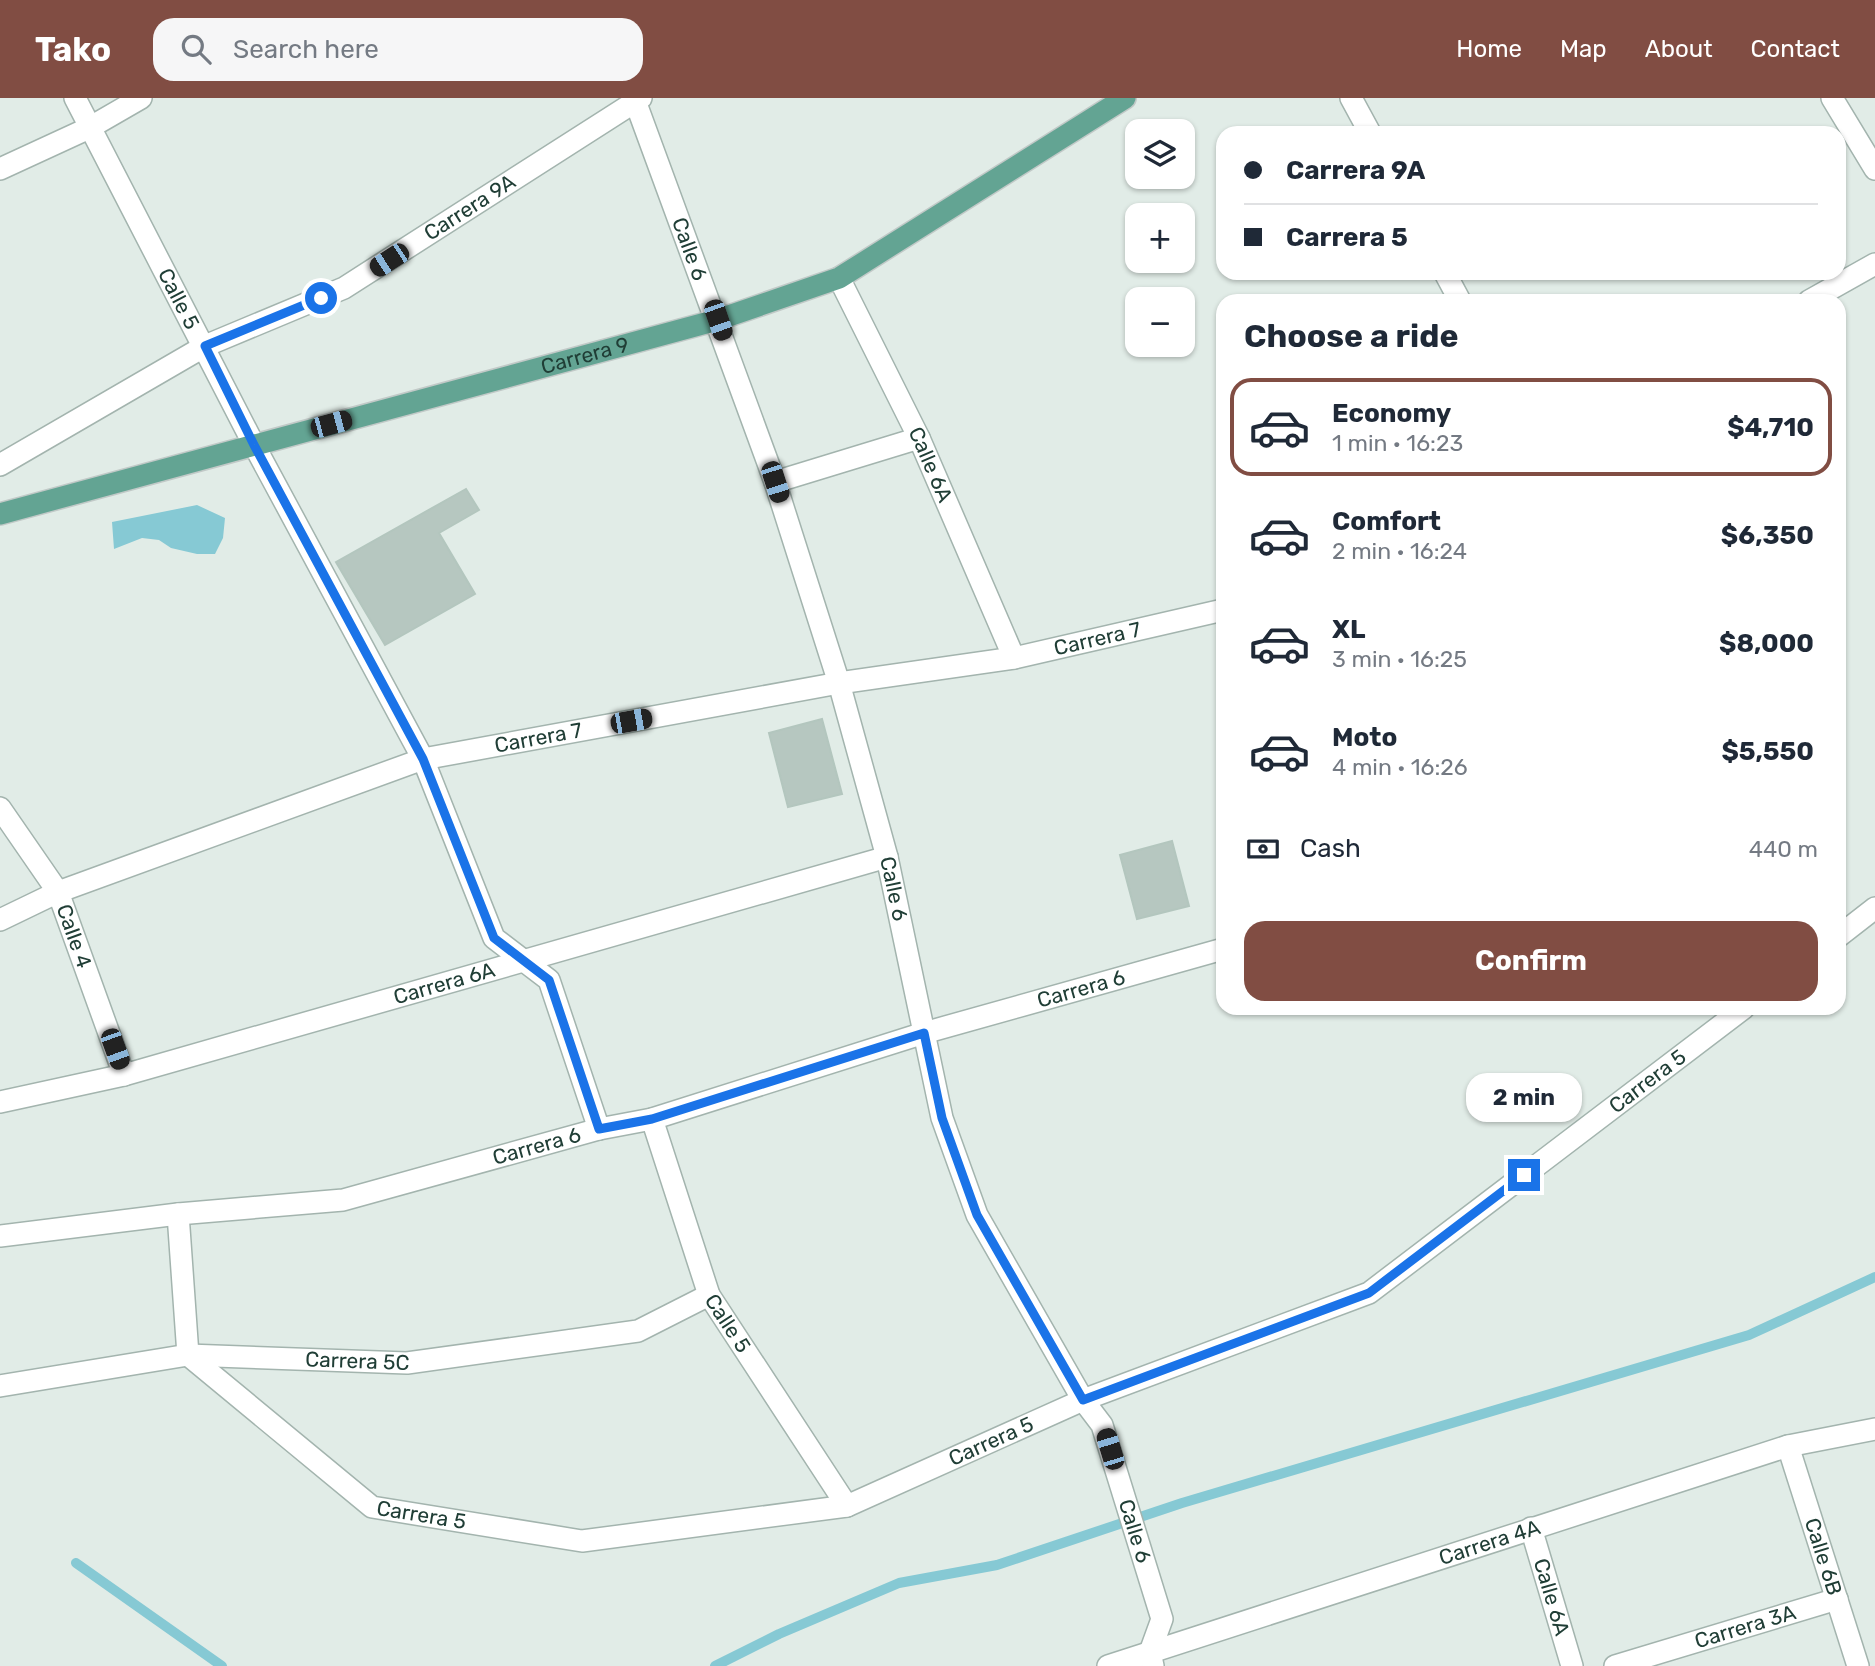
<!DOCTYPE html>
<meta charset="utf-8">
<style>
:root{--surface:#fff;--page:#f6f6f7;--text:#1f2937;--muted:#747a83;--line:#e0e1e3;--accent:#814d43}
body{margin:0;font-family:Rubik,sans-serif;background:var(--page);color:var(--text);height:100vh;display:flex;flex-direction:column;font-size:26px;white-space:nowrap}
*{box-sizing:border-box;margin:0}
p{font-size:23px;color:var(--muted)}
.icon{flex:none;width:38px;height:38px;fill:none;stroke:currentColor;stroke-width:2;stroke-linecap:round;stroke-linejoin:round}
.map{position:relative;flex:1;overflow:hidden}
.sheet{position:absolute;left:1216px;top:196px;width:630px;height:721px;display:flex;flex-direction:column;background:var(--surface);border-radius:21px;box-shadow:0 2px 5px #0004}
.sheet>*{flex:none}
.hud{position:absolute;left:1216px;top:28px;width:630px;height:154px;border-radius:21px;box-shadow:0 2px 5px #0004;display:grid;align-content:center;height:154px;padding:0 28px;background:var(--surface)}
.buttons{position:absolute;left:1125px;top:21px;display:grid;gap:14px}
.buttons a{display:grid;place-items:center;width:70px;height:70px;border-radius:14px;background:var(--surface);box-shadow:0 2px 5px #0004;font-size:35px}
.end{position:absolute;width:32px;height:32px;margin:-16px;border:9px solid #1a73e8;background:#fff;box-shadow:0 0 0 4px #fff}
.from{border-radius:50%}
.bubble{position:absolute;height:49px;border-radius:21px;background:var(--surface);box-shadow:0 2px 5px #0004;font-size:23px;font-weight:700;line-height:49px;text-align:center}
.car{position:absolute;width:21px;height:42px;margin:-21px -10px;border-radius:9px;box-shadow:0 0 5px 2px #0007;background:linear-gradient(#222 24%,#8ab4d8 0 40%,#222 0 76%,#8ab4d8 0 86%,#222 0)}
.hud b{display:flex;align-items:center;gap:24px;height:66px;font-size:26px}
.hud b+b{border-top:2px solid var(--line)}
.hud i{width:18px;height:18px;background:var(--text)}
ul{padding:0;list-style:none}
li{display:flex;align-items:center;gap:21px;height:98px;margin:0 14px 10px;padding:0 14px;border:4px solid transparent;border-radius:21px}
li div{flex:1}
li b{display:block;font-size:26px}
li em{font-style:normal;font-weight:700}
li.selected{border-color:var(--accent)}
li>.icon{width:63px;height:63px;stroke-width:1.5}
h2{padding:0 28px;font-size:32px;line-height:84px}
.pay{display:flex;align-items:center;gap:18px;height:77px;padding:0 28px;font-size:26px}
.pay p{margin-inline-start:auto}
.action{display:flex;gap:14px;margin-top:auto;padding:14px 28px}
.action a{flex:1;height:80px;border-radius:21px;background:var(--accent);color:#fff;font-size:28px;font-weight:700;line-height:80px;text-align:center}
header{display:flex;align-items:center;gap:42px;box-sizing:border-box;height:98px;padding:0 35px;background:var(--accent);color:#fff}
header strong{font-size:33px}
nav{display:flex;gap:38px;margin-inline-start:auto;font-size:24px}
.search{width:490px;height:63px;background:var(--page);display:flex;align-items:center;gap:18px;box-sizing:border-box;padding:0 24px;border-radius:21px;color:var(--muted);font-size:26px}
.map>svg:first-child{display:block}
</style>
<header>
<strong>Tako</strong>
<div class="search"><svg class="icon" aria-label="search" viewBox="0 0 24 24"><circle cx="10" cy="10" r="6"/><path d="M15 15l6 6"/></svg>Search here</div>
<nav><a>Home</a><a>Map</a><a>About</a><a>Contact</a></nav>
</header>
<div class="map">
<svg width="1875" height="1568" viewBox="0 0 1875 1568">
<rect width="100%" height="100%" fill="#e1ece7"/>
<!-- water -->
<path fill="#86c9d4" d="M197,407L225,420L223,440L215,456H197L171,450L159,442L142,440L114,451L112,424Z"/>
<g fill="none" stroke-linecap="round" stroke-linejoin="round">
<!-- stream -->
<g stroke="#86c9d4" stroke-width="10">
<path d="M76,1465L222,1568"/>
<path d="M715,1568L779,1536L899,1485L997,1467L1182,1405L1749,1237L1875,1179"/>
</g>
</g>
<!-- building -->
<g fill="#b6c7c0" stroke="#b3c6be" stroke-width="2">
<path d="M466,391L479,412L439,435L475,496L385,547L336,464Z"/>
<path d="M822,621L842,696L788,709L769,635Z"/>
<path d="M1172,743L1189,808L1137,821L1120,757Z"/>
</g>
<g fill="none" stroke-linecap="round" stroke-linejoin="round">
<defs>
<g id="minor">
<path id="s1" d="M75,0L254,347L423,661L494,840L549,882L599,1031"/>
<path id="s2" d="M634,0L775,384L839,585L887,759L942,1020L977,1117L1083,1302L1102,1327L1162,1521L1150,1554L1153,1568"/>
<path d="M1351,0L1370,35"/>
<path d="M1832,0L1875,71"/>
<path d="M0,71L89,30L141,0"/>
<path d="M1445,175L1460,203"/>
<path id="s3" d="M839,180L919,340L1014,560"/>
<path d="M1809,203L1875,166"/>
<path id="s4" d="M0,367L205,248L344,190L641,0"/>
<path d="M775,384L919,340"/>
<path id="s5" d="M0,710L58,794L124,977"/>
<path id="s6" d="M0,822L58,794L423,661L839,585L1014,560L1223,512"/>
<path d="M1839,838L1875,810"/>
<path id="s7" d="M0,1004L124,977L887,759"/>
<path id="s8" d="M652,1021L709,1197L847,1408"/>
<path id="s9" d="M178,1116L188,1257L372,1409L582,1443L847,1408L1083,1302L1369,1195L1744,910"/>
<path id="s10" d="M0,1138L178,1116L343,1102L599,1031L652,1021L924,935L1223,851"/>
<path id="s11" d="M0,1288L188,1257L407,1265L638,1233L709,1197"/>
<path id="s12" d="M1788,1348L1858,1568"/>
<path id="s13" d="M1531,1430L1572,1568"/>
<path id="s14" d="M1108,1568L1788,1348L1875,1331"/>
<path id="s15" d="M1615,1568L1837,1501"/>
</g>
<g id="major">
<path id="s16" d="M0,416L717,222L839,180L1125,0"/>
</g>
</defs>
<!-- minor casing -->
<use href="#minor" stroke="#a3b4ae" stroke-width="24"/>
<!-- major casing -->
<use href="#major" stroke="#c1c9c7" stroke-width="24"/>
<!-- minor -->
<use href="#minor" stroke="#fff" stroke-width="21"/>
<!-- major -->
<use href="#major" stroke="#63a493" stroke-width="21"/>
</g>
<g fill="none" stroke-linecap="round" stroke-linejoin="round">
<!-- route -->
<path stroke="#1a73e8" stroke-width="9" d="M321,200L205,248L254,347L423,661L494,840L549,882L599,1031L652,1021L924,935L942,1020L977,1117L1083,1302L1369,1195L1524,1077"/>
</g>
<g text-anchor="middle" stroke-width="6" stroke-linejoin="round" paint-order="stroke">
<!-- street labels -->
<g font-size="21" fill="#203e36" stroke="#f2f9f5">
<text dy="7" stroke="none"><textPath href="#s4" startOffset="537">Carrera 9A</textPath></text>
<text dy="7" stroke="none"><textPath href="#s2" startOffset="161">Calle 6</textPath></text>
<text dy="7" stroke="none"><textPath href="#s1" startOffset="226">Calle 5</textPath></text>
<text dy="7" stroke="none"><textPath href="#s16" startOffset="606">Carrera 9</textPath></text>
<text dy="7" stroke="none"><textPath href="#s3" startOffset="208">Calle 6A</textPath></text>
<text dy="7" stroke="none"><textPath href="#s6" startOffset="1138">Carrera 7</textPath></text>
<text dy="7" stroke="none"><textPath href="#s6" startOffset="570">Carrera 7</textPath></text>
<text dy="7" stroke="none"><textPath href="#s2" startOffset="833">Calle 6</textPath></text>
<text dy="7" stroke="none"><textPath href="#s5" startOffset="149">Calle 4</textPath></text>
<text dy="7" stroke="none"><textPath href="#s7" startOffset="460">Carrera 6A</textPath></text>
<text dy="7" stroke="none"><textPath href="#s10" startOffset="1113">Carrera 6</textPath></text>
<text dy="7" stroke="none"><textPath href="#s9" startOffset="1774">Carrera 5</textPath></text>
<text dy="7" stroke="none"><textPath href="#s10" startOffset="546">Carrera 6</textPath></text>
<text dy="7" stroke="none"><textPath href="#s8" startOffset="219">Calle 5</textPath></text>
<text dy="7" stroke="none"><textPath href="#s11" startOffset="360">Carrera 5C</textPath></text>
<text dy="7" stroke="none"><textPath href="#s9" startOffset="1018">Carrera 5</textPath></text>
<text dy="7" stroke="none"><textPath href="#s9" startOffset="430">Carrera 5</textPath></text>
<text dy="7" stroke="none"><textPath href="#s2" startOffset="1526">Calle 6</textPath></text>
<text dy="7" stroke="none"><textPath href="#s14" startOffset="401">Carrera 4A</textPath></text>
<text dy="7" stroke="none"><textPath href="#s12" startOffset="116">Calle 6B</textPath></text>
<text dy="7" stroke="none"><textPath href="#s13" startOffset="72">Calle 6A</textPath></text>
<text dy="7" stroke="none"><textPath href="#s15" startOffset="136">Carrera 3A</textPath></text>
</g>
</g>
</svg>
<div class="buttons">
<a><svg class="icon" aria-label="layers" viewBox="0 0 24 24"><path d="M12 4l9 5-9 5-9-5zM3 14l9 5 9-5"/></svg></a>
<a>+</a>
<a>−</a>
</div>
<i class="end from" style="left:321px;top:200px"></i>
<i class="end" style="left:1524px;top:1077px"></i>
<div class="bubble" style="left:1466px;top:975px;width:116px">2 min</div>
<i class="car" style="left:389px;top:162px;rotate:237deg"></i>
<i class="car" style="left:718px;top:222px;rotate:161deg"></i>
<i class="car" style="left:331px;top:326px;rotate:75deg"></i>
<i class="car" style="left:775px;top:384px;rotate:162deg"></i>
<i class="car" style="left:631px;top:623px;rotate:80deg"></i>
<i class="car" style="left:115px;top:951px;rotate:160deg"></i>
<i class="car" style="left:1110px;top:1351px;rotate:343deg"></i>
<div class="hud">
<b><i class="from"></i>Carrera 9A</b>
<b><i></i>Carrera 5</b>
</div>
<section class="sheet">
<h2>Choose a ride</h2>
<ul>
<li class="selected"><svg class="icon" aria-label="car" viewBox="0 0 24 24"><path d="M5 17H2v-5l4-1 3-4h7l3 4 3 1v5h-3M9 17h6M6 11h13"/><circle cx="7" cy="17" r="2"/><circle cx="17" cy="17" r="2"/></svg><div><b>Economy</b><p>1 min · 16:23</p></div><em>$4,710</em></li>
<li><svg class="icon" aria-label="car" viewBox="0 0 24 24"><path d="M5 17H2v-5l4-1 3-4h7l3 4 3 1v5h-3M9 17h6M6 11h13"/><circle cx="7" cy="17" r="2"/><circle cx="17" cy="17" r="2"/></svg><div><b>Comfort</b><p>2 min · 16:24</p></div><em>$6,350</em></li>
<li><svg class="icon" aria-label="car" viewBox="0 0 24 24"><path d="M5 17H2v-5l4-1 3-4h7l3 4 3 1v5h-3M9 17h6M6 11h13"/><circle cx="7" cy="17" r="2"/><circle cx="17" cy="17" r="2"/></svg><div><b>XL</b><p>3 min · 16:25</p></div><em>$8,000</em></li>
<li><svg class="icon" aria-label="car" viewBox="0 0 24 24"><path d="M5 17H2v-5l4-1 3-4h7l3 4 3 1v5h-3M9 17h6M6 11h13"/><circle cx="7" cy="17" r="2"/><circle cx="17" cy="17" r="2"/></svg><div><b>Moto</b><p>4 min · 16:26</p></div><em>$5,550</em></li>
</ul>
<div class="pay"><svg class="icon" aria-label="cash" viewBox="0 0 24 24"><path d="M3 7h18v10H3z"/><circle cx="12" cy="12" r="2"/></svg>Cash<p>440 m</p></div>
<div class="action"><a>Confirm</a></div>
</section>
</div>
